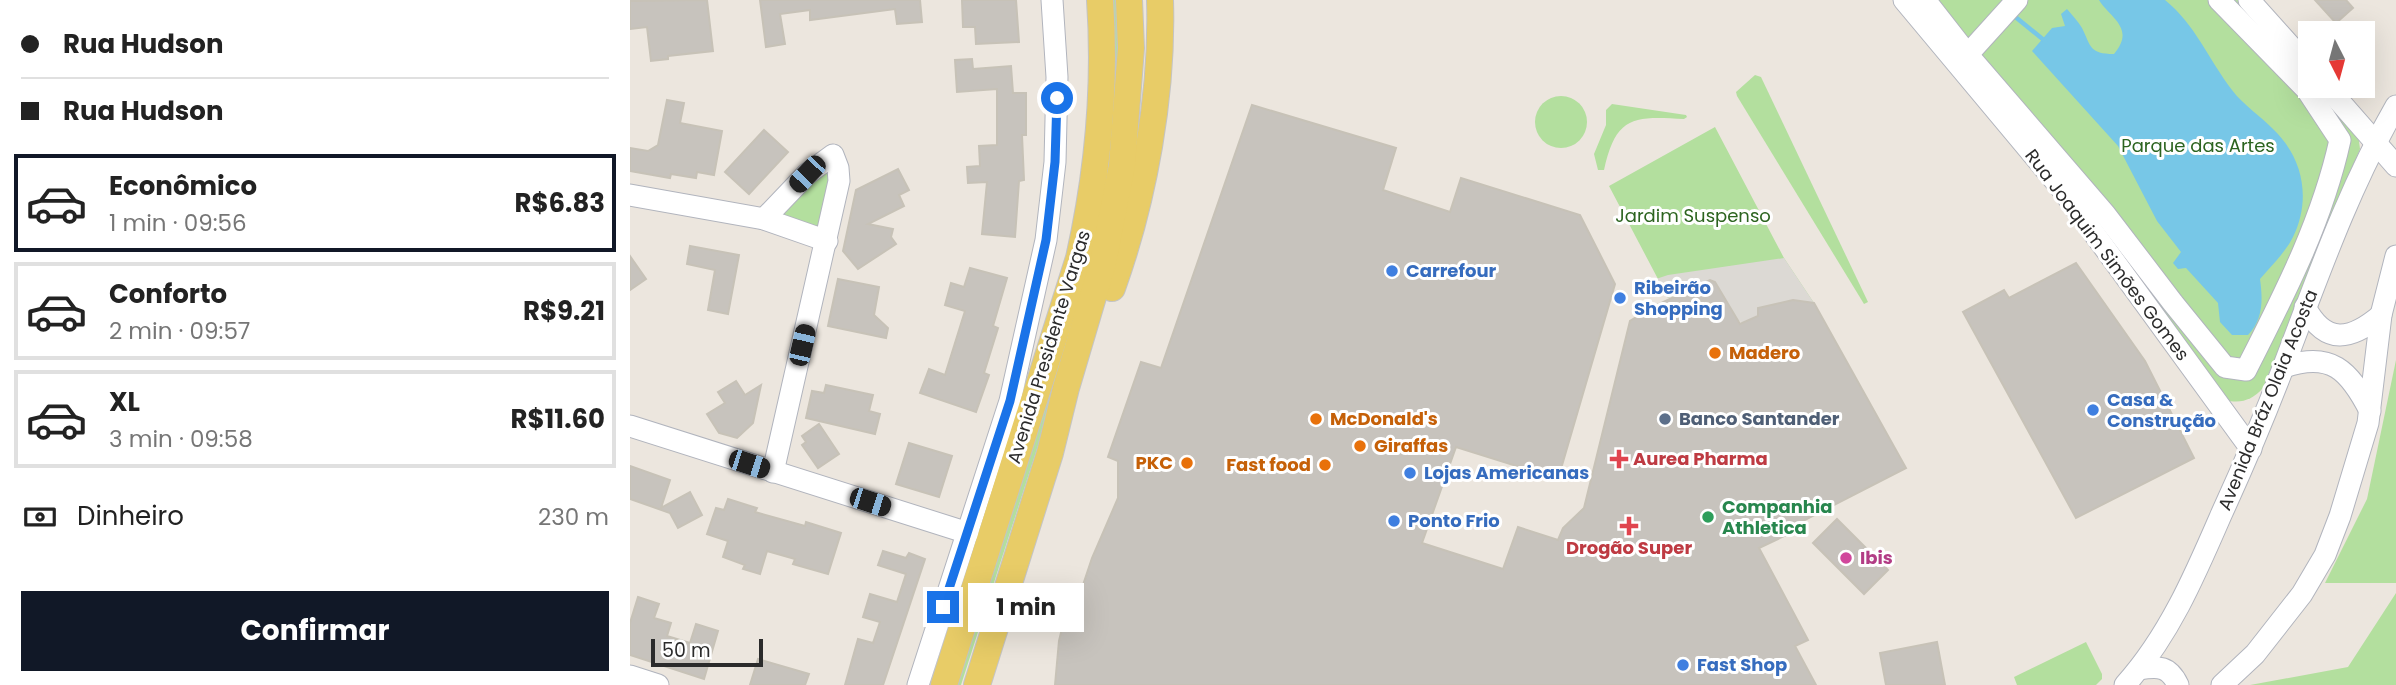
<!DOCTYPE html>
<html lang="pt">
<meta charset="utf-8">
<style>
:root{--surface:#fff;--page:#f6f6f6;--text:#222;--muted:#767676;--line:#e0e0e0;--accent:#111827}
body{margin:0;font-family:Poppins,sans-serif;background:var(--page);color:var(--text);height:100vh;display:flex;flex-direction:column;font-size:26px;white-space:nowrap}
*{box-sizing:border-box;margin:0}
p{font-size:23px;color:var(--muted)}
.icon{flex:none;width:38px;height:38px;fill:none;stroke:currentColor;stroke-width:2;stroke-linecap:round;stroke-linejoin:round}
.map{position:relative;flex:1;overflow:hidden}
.drawer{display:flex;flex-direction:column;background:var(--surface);width:630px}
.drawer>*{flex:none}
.guide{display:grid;align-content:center;height:154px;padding:0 21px;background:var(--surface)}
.needle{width:46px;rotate:174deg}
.fabs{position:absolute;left:1668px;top:21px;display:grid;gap:14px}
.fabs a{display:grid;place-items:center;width:77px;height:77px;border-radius:0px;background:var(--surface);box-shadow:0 7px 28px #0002;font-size:35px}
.scale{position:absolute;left:21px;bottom:18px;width:112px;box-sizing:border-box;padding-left:7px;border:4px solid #2b2b2b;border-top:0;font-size:19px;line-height:24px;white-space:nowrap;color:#2b2b2b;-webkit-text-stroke:5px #fff;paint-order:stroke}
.end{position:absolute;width:32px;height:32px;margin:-16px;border:9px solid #1a73e8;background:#fff;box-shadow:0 0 0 4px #fff}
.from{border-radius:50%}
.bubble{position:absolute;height:49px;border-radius:0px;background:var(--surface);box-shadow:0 7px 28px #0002;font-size:23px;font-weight:700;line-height:49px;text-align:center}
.car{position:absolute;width:21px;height:42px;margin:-21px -10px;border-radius:9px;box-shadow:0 0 5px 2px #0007;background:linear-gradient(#222 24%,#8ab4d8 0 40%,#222 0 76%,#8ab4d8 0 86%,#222 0)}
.guide b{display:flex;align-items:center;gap:24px;height:66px;font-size:26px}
.guide b+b{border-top:2px solid var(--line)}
.guide i{width:18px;height:18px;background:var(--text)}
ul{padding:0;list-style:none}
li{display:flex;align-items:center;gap:21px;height:98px;margin:0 14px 10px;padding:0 7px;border:4px solid var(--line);border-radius:0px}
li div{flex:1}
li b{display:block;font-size:26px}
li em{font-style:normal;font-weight:700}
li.selected{border-color:var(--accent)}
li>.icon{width:63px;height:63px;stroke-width:1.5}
.pay{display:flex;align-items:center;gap:18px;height:77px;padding:0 21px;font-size:26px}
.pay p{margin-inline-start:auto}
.button{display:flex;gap:14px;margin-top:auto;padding:14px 21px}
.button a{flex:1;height:80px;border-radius:0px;background:var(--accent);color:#fff;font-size:28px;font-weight:700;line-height:80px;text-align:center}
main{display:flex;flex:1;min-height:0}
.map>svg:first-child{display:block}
</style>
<main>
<section class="drawer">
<div class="guide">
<b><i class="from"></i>Rua Hudson</b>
<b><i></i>Rua Hudson</b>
</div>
<ul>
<li class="selected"><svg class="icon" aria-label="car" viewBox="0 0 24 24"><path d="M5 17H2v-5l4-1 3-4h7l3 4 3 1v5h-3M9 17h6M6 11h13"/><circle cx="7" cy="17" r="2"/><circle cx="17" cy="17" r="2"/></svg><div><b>Econômico</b><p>1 min · 09:56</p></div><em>R$6.83</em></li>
<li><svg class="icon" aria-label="car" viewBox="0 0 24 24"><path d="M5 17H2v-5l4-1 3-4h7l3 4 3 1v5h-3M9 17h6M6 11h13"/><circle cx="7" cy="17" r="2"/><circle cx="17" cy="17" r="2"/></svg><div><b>Conforto</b><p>2 min · 09:57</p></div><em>R$9.21</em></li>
<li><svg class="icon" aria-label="car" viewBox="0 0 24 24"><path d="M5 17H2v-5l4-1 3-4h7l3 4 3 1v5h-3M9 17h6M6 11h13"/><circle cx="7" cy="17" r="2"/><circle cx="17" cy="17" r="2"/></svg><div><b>XL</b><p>3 min · 09:58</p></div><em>R$11.60</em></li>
</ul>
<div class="pay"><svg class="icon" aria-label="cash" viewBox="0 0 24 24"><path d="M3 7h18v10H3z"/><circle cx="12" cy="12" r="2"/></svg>Dinheiro<p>230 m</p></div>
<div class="button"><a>Confirmar</a></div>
</section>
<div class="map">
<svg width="1766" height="685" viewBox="0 0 1766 685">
<rect width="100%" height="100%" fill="#ece6de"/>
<!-- green -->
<g fill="#b3df9e">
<path d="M482,0H492L484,155L462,278L331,685H323L442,322Z"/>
<path d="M1287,0H1608L1728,134L1730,149L1633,388C1622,400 1611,404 1595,400Z"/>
<path d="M1125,75L1131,77L1238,302L1234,304L1107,96L1106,92Z"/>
<circle cx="931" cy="122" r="26"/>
<path d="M982,104L1056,115L1057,117L1054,119C1003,116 986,116 974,170H968L964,154L976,125V110Z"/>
<path d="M1085,127L1154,258L1184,303L1163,300L1128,308V316L1107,320L1085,282L1081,280L1038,298L979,186Z"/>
<path d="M202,160L197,236L138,218Z"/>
<path d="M1766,360V583H1695L1737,499Z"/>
<path d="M1766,593V685H1620L1718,667Z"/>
<path d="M1456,642L1472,674V679L1466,685H1387L1384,677Z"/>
</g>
<!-- plaza -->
<path fill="#dcd9d4" d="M1154,258L1184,303L1163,300L1128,308V316L1113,323L1107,320L1080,280L1038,298L1026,279L1038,275Z"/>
<!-- water -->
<path fill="#77c7e7" d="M1469,0H1535C1565,24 1579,60 1602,90C1613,105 1631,116 1644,130C1674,159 1681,200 1663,237C1655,253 1641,266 1630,279C1633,300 1633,320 1618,335H1602L1590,322L1588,303L1556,268L1548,269L1543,263L1551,252L1527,221L1488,146L1402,51L1422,28L1435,26L1431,14L1437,9C1442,15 1448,21 1452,28C1461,46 1459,54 1484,54C1506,28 1480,18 1469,0Z"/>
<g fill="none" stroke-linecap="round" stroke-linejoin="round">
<!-- stream -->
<path stroke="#77c7e7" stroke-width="4.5" d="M1383,15L1415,41"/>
</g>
<!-- building -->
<g fill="#c7c3bd" stroke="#c7c2b7" stroke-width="2">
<path d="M77,0L83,51L38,56V59L21,61L17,27L0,29V1Z"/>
<path d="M130,0H290L292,22L267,24L265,9L180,20V10L150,14L155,44L136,47Z"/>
<path d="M332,0H386L389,42L346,44L345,27H333Z"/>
<path d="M1685,0H1716L1723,8L1706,23Z"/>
<path d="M342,59L343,69L381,66L383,93H396V135H392L394,180L389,181L385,237L352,234L357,182L338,183L337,167L350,166L349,146L367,145V89L327,92L325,60Z"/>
<path d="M37,100L54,103L50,123L92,131L84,175L67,172L66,178L41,174L40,178L0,171V148L18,151L28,145Z"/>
<path d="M622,105L766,148L753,190L820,212L831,178L950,215L985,284L928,479L826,447L792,543L873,569L888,527L928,540L933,528L954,508L1000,321L1025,306L1080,280L1085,282L1110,324L1128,316V308L1163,300L1184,303L1276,468L1165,525L1167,530L1129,548L1178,640L1165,646L1186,685H425L429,641L438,604L446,606L462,558L488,498V461L478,457L511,362L531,368Z"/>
<path d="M134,130L158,152L119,194L95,172Z"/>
<path d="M268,169L279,190L269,195L274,206L238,224L263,229L261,237L266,244L228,269L213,251L226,190Z"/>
<path d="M60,246L109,255L98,314L78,310L85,270L57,264Z"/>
<path d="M0,256L16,279L0,290Z"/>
<path d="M1446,263L1515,361L1564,458L1446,518L1333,312L1374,290L1379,298Z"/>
<path d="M340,268L377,278L363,326L368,328L354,373L359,375L346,412L290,393L299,369L315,375L335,311L315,305L321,283L334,287Z"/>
<path d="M208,279L249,287L244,315L258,328L256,338L198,326Z"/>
<path d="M106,381L115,395L131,385L123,423L107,438L89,433L77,414L95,403L88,392Z"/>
<path d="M196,385L243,395L239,411L250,414L245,434L176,418L182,391L194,393Z"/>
<path d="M189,424L209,454L188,468L172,445L176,442L172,436Z"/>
<path d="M279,443L322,456L309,497L266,484Z"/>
<path d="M0,466L40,480L31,508L60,492L72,515L48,528L40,513L0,499Z"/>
<path d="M98,499L127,508L125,512L175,526L176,522L211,533L198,574L163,564L165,559L137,551L130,574L113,569L115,565L93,557L98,541L77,534L86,508L94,510Z"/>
<path d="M1207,519L1258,570L1234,594L1183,543Z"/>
<path d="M253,551L276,558L279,553L295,559L253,685H215L228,639L243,643L250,622L233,617L240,594L267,602L276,574L248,565Z"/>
<path d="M8,597L29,604L24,618L41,623L37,636L60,643L66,624L88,631L74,679L0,655V623Z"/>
<path d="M1307,642L1315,685H1256L1250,653Z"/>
<path d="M128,659L179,674L175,685H120Z"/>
</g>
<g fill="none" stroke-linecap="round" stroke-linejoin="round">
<defs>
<g id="minor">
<path d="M1274,0L1431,188L1621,449"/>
<path d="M1295,0L1338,55L1475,214L1543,303L1595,367L1616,370C1654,295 1692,222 1710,140L1677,90L1589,0"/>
<path d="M1619,0L1680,68"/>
<path d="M1330,63L1387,0"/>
<path d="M1696,86L1766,166"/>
<path d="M0,195L134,219L197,241"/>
<path d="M134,219L177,174L203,155L208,168L209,181L143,472"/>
<path d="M1675,307C1696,346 1721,340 1751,315"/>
<path d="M1654,367C1701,351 1719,370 1740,411"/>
<path d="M0,426L338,533"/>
<path d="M1509,669C1529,666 1539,666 1548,685"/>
<path d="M0,676L28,685"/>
<path d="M288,685L380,401L416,240L425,162L427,77L422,0"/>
<path d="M1495,685C1539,636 1565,575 1591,515C1613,467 1634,418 1653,368C1687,279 1718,189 1766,106"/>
<path d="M1592,685L1625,654L1672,594L1695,555L1710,516L1738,423L1751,315L1766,256"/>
</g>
<g id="major">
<path d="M482,288C514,199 533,94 530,0"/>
<path d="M314,685L449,258C468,173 476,87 470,0"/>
<path d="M347,685L420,453L436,388L473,263L492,165L501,48L499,0"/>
</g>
</defs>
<!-- minor casing -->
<use href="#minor" stroke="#b1b4bd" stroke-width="23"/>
<!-- major casing -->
<use href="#major" stroke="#c4c4c4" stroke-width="28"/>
<!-- minor -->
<use href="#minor" stroke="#fff" stroke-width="21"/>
<!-- major -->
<use href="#major" stroke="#e8cc67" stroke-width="26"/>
</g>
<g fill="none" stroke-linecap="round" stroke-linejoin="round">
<!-- route -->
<path stroke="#1a73e8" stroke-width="9" d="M313,607L380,401L416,240L425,162L427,98"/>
</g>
<!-- markers -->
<g fill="#3f7fe0" stroke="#fff" stroke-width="2.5">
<circle cx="762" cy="271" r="7"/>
<circle cx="990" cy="298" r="7"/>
<circle cx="1463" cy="410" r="7"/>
<circle cx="780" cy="473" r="7"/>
<circle cx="764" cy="521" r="7"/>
<circle cx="1053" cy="665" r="7"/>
</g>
<g fill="#e8710a" stroke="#fff" stroke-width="2.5">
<circle cx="1085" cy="353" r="7"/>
<circle cx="686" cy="419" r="7"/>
<circle cx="730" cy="446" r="7"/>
<circle cx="557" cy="463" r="7"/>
<circle cx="695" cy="465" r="7"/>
</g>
<circle fill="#5c6f8a" stroke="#fff" stroke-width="2.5" cx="1035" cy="419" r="7"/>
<g fill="#e0444e" stroke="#fff" stroke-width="2.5">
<path d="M985.5 448.5h7v7h7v7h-7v7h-7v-7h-7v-7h7z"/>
<path d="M995.5 515.5h7v7h7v7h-7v7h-7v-7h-7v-7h7z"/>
</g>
<circle fill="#2e9e5b" stroke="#fff" stroke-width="2.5" cx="1078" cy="517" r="7"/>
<circle fill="#d1479c" stroke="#fff" stroke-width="2.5" cx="1216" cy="558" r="7"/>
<g text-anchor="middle" stroke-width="6" stroke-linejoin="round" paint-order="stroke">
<!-- park labels -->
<g font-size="18" fill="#2c641f" stroke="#fff">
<text x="1568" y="152">Parque das Artes</text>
<text x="1063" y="222">Jardim Suspenso</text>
</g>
<!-- street labels -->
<g font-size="18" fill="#2b2b2b" stroke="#fff">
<text transform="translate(1477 255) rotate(53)" y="6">Rua Joaquim Simões Gomes</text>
<text transform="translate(419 347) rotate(-73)" y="6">Avenida Presidente Vargas</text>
<text transform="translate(1638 400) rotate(-68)" y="6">Avenida Bráz Olaia Acosta</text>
</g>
<!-- shop labels -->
<g font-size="18" font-weight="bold" fill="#366cbe" stroke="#fff" text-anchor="start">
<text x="776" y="277">Carrefour</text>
<text x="1004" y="294">Ribeirão<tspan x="1004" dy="21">Shopping</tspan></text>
<text x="1477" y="406">Casa &amp;<tspan x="1477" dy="21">Construção</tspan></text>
<text x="794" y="479">Lojas Americanas</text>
<text x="778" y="527">Ponto Frio</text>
<text x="1067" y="671">Fast Shop</text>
</g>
<!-- food labels -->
<g font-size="18" font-weight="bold" fill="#c56008" stroke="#fff" text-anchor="start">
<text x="1099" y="359">Madero</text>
<text x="700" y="425">McDonald's</text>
<text x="744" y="452">Giraffas</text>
<text x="543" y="469" text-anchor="end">PKC</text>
<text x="681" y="471" text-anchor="end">Fast food</text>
</g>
<!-- service labels -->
<g font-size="18" font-weight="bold" fill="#4e5e75" stroke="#fff" text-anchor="start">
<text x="1049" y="425">Banco Santander</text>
</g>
<!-- health labels -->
<g font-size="18" font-weight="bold" fill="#be3a42" stroke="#fff" text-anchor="start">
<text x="1003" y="465">Aurea Pharma</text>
<text x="999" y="554" text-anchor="middle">Drogão Super</text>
</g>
<!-- leisure labels -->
<g font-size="18" font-weight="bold" fill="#27864d" stroke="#fff" text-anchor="start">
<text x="1092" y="513">Companhia<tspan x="1092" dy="21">Athletica</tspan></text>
</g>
<!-- hotel labels -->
<g font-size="18" font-weight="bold" fill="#b23c85" stroke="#fff" text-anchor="start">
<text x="1230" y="564">Ibis</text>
</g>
</g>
</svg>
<div class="fabs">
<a><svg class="needle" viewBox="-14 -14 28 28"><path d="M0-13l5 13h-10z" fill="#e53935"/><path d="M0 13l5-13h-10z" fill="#767676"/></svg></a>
</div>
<div class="scale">50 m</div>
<i class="end from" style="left:427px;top:98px"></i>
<i class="end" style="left:313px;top:607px"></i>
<div class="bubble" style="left:338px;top:583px;width:116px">1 min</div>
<i class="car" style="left:177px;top:174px;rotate:224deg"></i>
<i class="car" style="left:172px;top:345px;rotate:13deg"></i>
<i class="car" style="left:119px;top:464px;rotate:108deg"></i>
<i class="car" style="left:240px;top:502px;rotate:108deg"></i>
</div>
</main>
